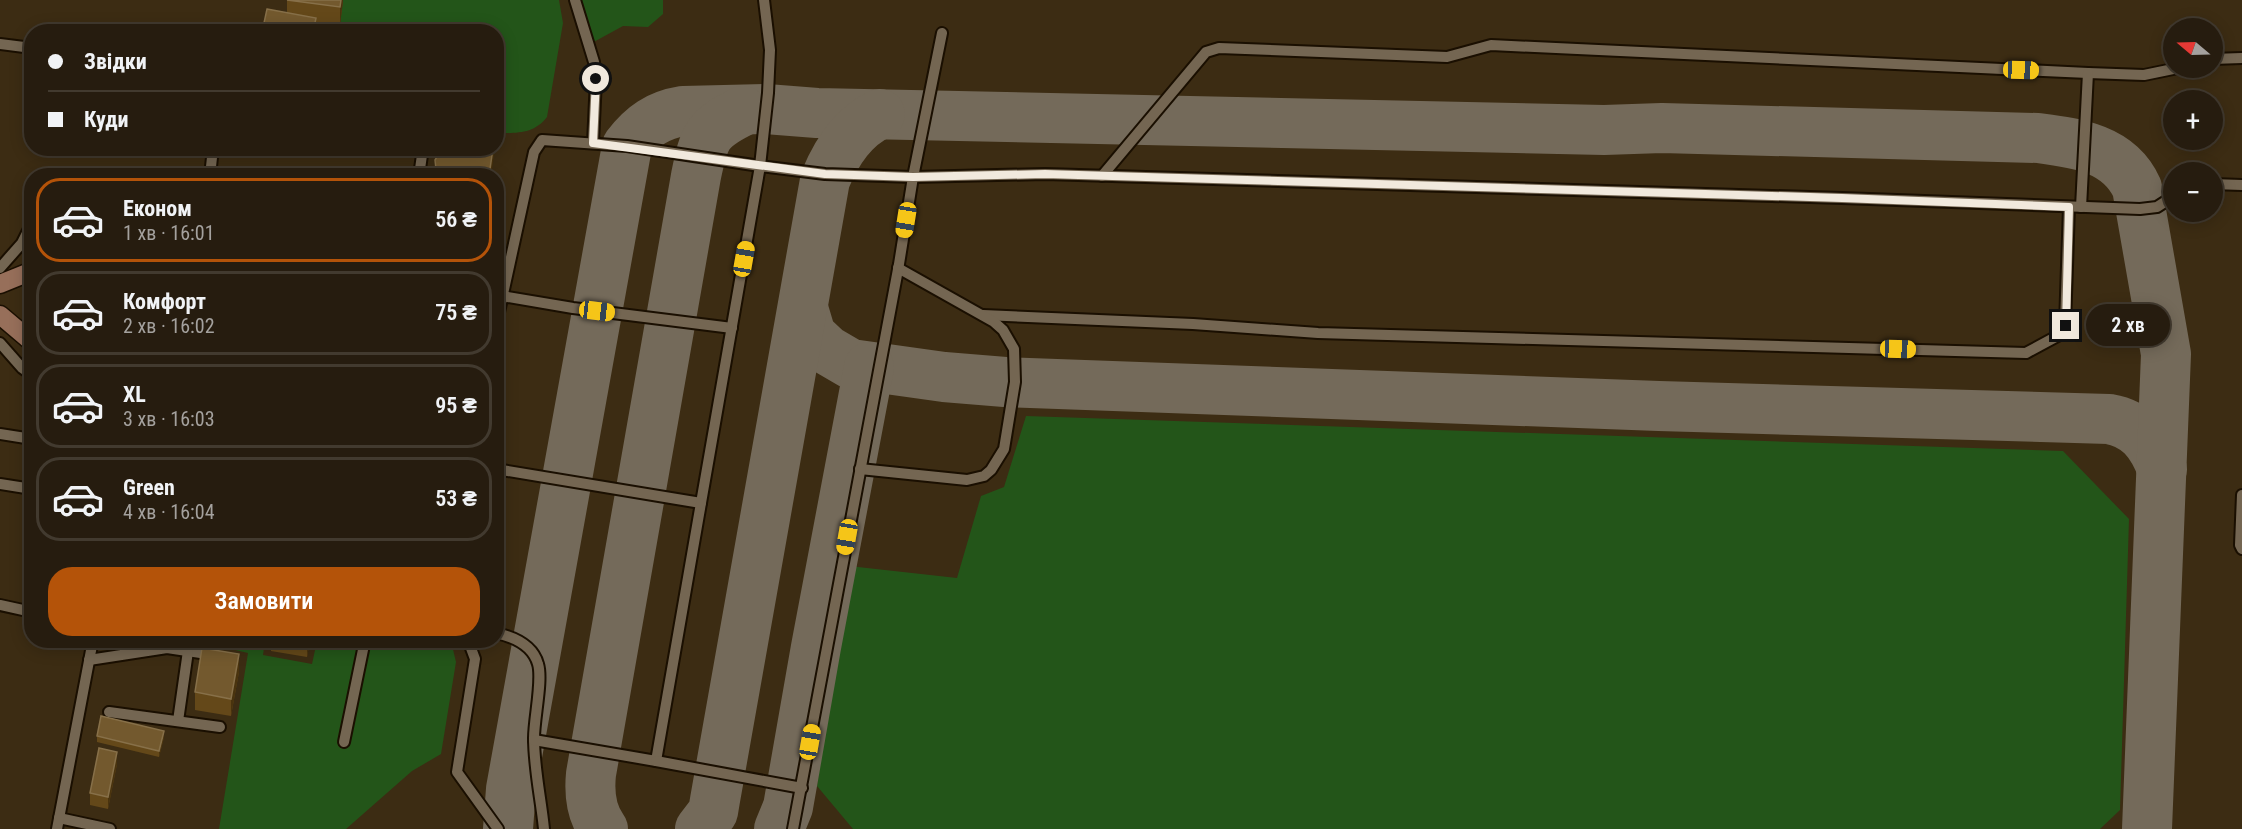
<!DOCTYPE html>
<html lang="uk">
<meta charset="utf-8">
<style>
:root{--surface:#261c0f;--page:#2e2518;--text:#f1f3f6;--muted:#a4a19e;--line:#423a2f;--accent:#b45309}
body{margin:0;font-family:"Roboto Condensed",sans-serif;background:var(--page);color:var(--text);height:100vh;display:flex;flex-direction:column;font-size:22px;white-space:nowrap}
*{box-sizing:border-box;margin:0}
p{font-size:20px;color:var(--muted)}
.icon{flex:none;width:33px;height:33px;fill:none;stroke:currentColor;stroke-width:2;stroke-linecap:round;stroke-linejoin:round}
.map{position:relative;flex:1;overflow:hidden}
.sheet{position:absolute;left:24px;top:168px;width:480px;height:480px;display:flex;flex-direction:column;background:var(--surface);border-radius:24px;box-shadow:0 3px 15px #0003,0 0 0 2px var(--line)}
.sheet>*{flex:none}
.hud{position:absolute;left:24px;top:24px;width:480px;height:132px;border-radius:24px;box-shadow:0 3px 15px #0003,0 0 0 2px var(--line);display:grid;align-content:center;height:132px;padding:0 24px;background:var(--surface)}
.needle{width:39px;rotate:289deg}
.controls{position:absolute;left:2163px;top:18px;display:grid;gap:12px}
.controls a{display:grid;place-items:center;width:60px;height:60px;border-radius:50%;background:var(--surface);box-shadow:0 3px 15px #0003,0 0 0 2px var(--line);font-size:30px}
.end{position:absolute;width:27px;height:27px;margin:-14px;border:8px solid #f1e9dd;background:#111;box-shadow:0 0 0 3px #111}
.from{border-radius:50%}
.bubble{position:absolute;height:42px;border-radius:21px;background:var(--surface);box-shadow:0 3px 15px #0003,0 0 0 2px var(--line);font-size:20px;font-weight:600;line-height:42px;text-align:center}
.car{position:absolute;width:18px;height:36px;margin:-18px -9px;border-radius:8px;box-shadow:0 0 4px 2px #0007;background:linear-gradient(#f5c518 24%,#345 0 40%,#f5c518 0 76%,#345 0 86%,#f5c518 0)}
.hud b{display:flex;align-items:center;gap:21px;height:57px;font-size:22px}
.hud b+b{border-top:2px solid var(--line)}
.hud i{width:15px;height:15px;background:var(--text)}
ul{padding:10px 0 0;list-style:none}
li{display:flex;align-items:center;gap:18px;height:84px;margin:0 12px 9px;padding:0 12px;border:3px solid var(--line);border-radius:24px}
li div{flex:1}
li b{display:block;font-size:22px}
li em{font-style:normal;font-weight:600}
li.active{border-color:var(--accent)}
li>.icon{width:54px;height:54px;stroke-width:1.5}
.primary-button{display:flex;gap:12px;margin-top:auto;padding:12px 24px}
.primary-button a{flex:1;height:69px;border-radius:24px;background:var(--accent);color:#fff;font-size:24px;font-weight:600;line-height:69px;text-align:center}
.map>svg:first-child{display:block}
</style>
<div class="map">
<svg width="2242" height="829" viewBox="0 0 2242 829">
<rect width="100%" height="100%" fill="#322614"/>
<!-- built -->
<path fill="#3c2c13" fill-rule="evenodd" d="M0,0H2242V829H0ZM2174,28H2212V68H2174ZM32,32H496V148H32ZM2174,100H2212V140H2174ZM2174,172H2212V212H2174ZM32,176H496V640H32Z"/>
<!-- green -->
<g fill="#235519">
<path d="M343,0H559L563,23L547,117C534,134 517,133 498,133L496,32H339Z"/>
<path d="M577,0H663V14L648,27L623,26L590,44Z"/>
<path d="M1026,416L2063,451L2129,519L2120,810L2100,829H853L817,786L849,566L957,578L981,496L1004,487Z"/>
<path d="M233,641H265L263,655L312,664L317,641H451L456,662L441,754L412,771L346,829H219L248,653L231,649Z"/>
</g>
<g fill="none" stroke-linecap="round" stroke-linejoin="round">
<!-- taxiway -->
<g stroke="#746a5a" stroke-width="50">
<path d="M803,308L811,335L827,350L851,364L944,377L1005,382L1659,406L2109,419C2138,424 2152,443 2162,469"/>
<path d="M508,829L511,789L627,146C642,126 658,115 683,111L766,109L817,113L1604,130L1662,128L2038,138C2076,143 2119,148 2137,188L2166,354L2147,829"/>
<path d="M603,829C591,813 589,794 591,774L696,176C704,137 706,129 743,111"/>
<path d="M700,829L713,812L715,800L825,180C836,153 852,127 880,114"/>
<path d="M779,829L788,807L816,647L869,367"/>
</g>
<defs>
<g id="lane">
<path d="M575,0L594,62L596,79L593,143"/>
<path d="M0,44L32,48"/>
<path d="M2212,59L2242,58"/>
<path d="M210,176L213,148"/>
<path d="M419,176L423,148"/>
<path d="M1102,176L1206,52L1219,48L1447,57L1491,45L2088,73L2144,75L2178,68"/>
<path d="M2212,184L2242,185"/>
<path d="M2081,207L2088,73"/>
<path d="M0,268L22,243L32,223"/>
<path d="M502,296L573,308L732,328"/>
<path d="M983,315L1193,324L1318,333L2026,353L2063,333L2065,325L2069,207"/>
<path d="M496,326L534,152L542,140L627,146L760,166L768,93L770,50L764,0"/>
<path d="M0,343L22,368L32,375"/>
<path d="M0,434L32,439"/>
<path d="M496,469L701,503L760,166L825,174L913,177L1045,174L1842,198L2140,209L2157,207L2174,196"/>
<path d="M860,469L967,480L984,476L991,470L1004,449L1015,382L1014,349L1003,330L994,322L898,268"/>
<path d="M0,484L32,489"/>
<path d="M2242,495L2240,545L2242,549"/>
<path d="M0,605L32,612"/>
<path d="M496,633C514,637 533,646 538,664C543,680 534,718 534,738C534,768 541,799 544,829"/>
<path d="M468,640L475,659L457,772L498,829"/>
<path d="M89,660L167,648L214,655"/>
<path d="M109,712L220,727"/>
<path d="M178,721L188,651"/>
<path d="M534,740L656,761L701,503"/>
<path d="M344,742L365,640"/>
<path d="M656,761L802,788"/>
<path d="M59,818L110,829"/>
<path d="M57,829L93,640"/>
<path d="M793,829L899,264L913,177L942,33"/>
</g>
<g id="secondary">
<path d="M0,284L32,271"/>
<path d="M0,315L32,342"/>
</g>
</defs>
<!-- lane casing -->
<use href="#lane" stroke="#1a0f01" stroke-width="14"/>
<!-- secondary casing -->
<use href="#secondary" stroke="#1a0f01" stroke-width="21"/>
<!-- lane -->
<use href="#lane" stroke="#746652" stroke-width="10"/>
<!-- secondary -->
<use href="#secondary" stroke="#976f5a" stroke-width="18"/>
</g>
<!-- wall -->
<g fill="#644819">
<path d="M287,0H343L340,25L316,22V32L287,13Z"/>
<path d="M435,160L491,176H435Z"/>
<path d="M271,640H310L307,657L271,651Z"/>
<path d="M239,672L231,716L195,710V692Z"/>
<path d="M97,736L164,737L159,757L97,742Z"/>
<path d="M117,764L108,809L90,805V793Z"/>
</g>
<!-- shaded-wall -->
<g fill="#49330e">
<path d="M341,0H343L340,25V7Z"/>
<path d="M501,105V117L496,142V130Z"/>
<path d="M493,148H495L491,176H489Z"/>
<path d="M307,640H310L307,657Z"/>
<path d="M239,654V672L231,716V699Z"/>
<path d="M164,731V737L159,757V751Z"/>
<path d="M117,752V764L108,809V797Z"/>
</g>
<!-- building -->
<g fill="#73592e" stroke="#877049" stroke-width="1.5">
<path d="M287,0H341L340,7Z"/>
<path d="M267,9L316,18L313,32H262Z"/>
<path d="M496,104L501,105L496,130Z"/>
<path d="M442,148H493L489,176H440L436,169L435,160Z"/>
<path d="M202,648L239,654L231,699L195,692Z"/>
<path d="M101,716L164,731L159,751L97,736Z"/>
<path d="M99,748L117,752L108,797L90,793Z"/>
</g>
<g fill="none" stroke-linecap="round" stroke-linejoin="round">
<!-- route -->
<path stroke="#f1e9dd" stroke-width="8" d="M596,79L593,143L825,174L913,177L1045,174L1842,198L2069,207L2066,326"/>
</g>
</svg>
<div class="controls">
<a><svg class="needle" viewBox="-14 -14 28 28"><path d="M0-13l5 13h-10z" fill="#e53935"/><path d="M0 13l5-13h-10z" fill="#a4a19e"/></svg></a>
<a>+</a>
<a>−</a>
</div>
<i class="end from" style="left:596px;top:79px"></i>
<i class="end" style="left:2066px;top:326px"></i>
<div class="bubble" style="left:2086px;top:304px;width:84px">2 хв</div>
<i class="car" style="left:2021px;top:70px;rotate:92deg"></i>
<i class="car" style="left:906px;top:220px;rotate:189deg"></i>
<i class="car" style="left:744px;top:259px;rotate:10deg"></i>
<i class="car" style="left:597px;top:311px;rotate:97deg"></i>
<i class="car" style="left:1898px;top:349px;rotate:92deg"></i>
<i class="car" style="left:847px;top:537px;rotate:190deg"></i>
<i class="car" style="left:810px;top:742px;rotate:10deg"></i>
<div class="hud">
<b><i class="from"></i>Звідки</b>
<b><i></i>Куди</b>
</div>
<section class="sheet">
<ul>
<li class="active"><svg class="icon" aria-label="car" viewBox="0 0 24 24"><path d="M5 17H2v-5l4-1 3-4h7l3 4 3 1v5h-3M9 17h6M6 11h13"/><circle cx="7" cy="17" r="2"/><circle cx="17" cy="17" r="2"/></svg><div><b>Економ</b><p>1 хв · 16:01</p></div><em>56 ₴</em></li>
<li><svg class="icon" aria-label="car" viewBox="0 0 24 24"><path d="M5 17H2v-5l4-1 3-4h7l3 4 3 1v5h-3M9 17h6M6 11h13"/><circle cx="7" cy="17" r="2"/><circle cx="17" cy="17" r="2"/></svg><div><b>Комфорт</b><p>2 хв · 16:02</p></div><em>75 ₴</em></li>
<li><svg class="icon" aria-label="car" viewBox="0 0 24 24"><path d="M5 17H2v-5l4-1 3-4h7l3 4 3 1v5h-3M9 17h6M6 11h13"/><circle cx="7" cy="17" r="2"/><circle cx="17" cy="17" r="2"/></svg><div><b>XL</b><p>3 хв · 16:03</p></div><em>95 ₴</em></li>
<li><svg class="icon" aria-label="car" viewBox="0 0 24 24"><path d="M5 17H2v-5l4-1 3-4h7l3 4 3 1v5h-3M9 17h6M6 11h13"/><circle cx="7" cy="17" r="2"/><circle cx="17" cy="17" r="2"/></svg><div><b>Green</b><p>4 хв · 16:04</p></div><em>53 ₴</em></li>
</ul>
<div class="primary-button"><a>Замовити</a></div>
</section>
</div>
